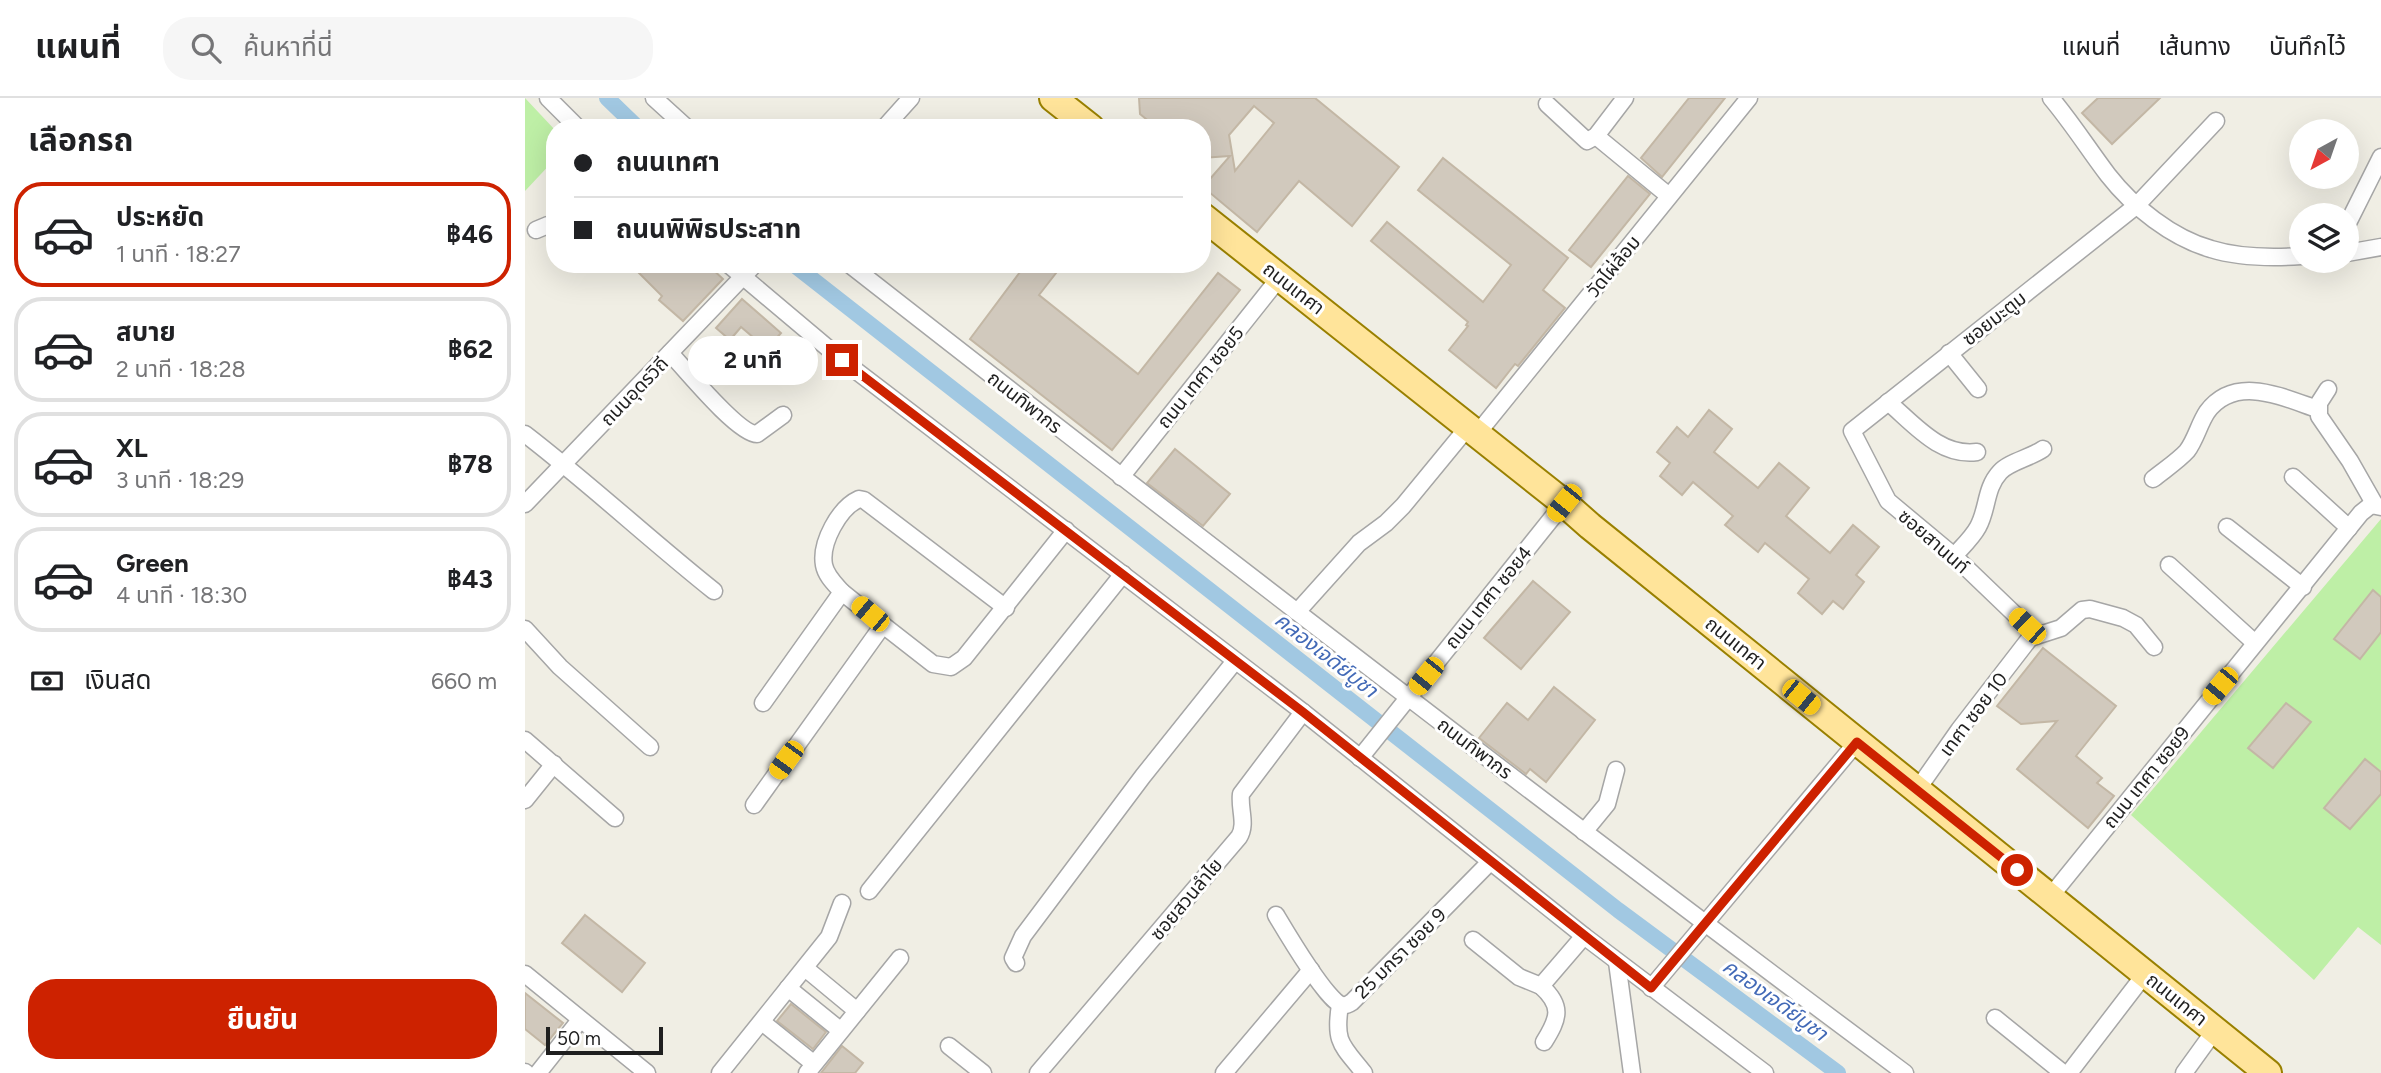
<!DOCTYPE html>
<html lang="th">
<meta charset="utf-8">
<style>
:root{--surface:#fff;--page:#f6f6f6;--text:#202124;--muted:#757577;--line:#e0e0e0;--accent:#cd2200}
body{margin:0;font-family:Figtree,"Noto Sans Thai",sans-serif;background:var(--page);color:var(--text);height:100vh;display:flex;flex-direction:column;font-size:26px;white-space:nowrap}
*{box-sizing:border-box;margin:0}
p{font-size:23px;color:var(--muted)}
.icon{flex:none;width:38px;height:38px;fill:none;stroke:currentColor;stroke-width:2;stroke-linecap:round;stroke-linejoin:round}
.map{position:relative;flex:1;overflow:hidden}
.drawer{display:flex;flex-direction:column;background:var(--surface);width:525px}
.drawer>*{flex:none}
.top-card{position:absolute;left:21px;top:21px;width:665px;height:154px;border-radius:28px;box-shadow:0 7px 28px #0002;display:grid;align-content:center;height:154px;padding:0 28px;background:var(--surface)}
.needle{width:46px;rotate:220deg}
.fabs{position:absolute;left:1764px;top:21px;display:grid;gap:14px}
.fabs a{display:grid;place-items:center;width:70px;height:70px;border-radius:50%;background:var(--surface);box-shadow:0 7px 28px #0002;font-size:35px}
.scale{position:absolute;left:21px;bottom:18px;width:117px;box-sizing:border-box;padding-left:7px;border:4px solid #1f1f1f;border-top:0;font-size:19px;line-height:24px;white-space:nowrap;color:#1f1f1f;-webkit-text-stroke:5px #fff;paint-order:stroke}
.end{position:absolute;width:32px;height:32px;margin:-16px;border:9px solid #cd2200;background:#fff;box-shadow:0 0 0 4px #fff}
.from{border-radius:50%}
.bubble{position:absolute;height:49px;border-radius:24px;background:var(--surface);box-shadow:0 7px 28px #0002;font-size:23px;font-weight:700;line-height:49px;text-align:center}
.car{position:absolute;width:21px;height:42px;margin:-21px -10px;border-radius:9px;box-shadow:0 0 5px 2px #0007;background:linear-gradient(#f5c518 24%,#345 0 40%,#f5c518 0 76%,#345 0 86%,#f5c518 0)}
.top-card b{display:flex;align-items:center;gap:24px;height:66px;font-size:26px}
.top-card b+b{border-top:2px solid var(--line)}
.top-card i{width:18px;height:18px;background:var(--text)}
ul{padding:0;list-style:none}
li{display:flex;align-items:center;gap:21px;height:105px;margin:0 14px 10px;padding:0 14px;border:4px solid var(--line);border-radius:28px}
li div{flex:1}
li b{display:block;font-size:26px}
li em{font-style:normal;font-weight:700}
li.active{border-color:var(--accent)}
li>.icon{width:63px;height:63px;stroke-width:1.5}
h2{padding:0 28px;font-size:32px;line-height:84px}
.pay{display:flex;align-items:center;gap:18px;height:77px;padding:0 28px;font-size:26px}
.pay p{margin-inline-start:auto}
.action{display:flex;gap:14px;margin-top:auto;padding:14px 28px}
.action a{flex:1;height:80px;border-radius:28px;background:var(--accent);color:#fff;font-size:28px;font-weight:700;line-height:80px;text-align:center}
header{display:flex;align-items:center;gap:42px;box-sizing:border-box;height:98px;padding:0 35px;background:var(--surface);border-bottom:2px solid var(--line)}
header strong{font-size:33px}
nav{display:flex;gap:38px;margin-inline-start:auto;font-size:24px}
.search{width:490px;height:63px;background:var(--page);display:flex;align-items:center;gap:18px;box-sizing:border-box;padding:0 24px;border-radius:28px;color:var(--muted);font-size:26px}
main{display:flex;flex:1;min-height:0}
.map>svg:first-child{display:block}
</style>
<header>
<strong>แผนที่</strong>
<div class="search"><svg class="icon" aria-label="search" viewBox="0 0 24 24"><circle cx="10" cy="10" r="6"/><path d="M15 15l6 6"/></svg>ค้นหาที่นี่</div>
<nav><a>แผนที่</a><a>เส้นทาง</a><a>บันทึกไว้</a></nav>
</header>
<main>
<section class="drawer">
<h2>เลือกรถ</h2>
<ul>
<li class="active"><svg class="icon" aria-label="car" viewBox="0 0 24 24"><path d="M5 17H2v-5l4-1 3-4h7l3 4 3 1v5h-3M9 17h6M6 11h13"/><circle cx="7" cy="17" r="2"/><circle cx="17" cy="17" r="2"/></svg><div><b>ประหยัด</b><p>1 นาที · 18:27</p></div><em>฿46</em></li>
<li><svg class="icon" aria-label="car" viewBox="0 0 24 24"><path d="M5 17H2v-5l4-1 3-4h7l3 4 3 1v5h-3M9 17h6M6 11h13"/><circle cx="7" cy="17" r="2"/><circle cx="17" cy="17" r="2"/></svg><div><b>สบาย</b><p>2 นาที · 18:28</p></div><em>฿62</em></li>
<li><svg class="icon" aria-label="car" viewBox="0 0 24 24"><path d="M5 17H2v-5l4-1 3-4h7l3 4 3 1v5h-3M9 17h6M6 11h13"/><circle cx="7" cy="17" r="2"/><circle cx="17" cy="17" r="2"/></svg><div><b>XL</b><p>3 นาที · 18:29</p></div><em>฿78</em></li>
<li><svg class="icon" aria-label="car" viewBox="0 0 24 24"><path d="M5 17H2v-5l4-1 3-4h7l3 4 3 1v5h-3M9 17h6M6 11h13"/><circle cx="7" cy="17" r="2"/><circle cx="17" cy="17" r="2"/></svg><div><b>Green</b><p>4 นาที · 18:30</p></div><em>฿43</em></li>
</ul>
<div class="pay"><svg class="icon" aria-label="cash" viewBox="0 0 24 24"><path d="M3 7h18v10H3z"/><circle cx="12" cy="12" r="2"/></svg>เงินสด<p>660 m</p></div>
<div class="action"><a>ยืนยัน</a></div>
</section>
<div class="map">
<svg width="1856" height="975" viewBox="0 0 1856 975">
<rect width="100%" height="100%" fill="#f0eee4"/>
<!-- grass -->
<g fill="#beefa6">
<path d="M0,0L30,32V61L0,93Z"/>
<path d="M1856,421V847L1833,829L1789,882L1606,717Z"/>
</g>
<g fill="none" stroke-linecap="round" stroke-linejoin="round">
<!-- canal -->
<g stroke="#a1c8e2" stroke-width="16">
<path d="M82,0L113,30"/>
<path d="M268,166L1093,812L1313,975"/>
</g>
</g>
<!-- building -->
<g fill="#d1c9bd" stroke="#c3b7a5" stroke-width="2" fill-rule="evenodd">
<path d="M614,0H790L874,69L827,128L774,83L732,134L678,89L705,58L677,60V30H632L615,16ZM729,8L749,25L710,73L704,37Z"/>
<path d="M1164,0H1200L1137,79L1116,60Z"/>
<path d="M1573,0H1635L1587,46L1557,15Z"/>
<path d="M918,60L1043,160L1018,192L1040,210L993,268L990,266L971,290L924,252L943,228L941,227L943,224L846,143L862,124L958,204L986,167L893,92Z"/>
<path d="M1103,78L1125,96L1066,169L1044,152Z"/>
<path d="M105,166H182L198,181L158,223L134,202L137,198Z"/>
<path d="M501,166H538L514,197L613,276L693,175L715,192L587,352L445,241Z"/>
<path d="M217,201L256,235L242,251L216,229L205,242L191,230Z"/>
<path d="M1184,312L1207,331L1189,354L1233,390L1254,365L1284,390L1261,418L1305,455L1328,427L1354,449L1331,477L1339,484L1318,511L1308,503L1297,516L1273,495L1284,481L1240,445L1233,454L1200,427L1208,418L1168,384L1157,397L1135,378L1145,365L1132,354L1152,329L1163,339Z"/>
<path d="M650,351L705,396L678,428L622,385Z"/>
<path d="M1008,483L1045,514L996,571L959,540Z"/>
<path d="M1848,492L1856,499V534L1835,561L1809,541Z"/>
<path d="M1518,550L1591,608L1551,658L1577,680L1572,685L1589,698L1563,730L1492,671L1532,623L1496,626L1472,608Z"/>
<path d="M1029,589L1070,622L1021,684L1005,671L1001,676L954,640L982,605L1003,622Z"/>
<path d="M1761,605L1786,624L1748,670L1723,650Z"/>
<path d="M1840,661L1856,674V696L1825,731L1799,710Z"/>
<path d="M60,817L120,865L97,894L37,845Z"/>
<path d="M0,895L38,925L20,947L0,931Z"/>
<path d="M266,906L301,934L288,951L252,923Z"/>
<path d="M317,948L338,965L330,975H296Z"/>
</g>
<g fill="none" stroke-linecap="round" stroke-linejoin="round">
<defs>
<g id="minor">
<path d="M23,0L53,30"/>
<path d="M129,0L162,30"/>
<path d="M1526,0C1547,25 1564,52 1583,77C1608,109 1647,140 1686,151C1715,160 1746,160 1776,158"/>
<path d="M1022,6L1062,43L1071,38L1100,0"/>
<path d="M359,30L386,0"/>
<path d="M1071,38L1144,98"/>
<path d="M1822,127L1856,59"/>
<path d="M11,132L23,127H30"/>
<path d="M1822,155L1856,149"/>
<path d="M203,166L317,262L778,614L1059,838L1240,975"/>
<path d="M324,166C673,439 1024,710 1380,975"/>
<path d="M145,255C160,271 213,336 232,336L258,317"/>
<path d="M1424,255L1453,291"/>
<path d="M1803,291L1794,305V318L1825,363L1850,407"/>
<path d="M1363,304C1389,326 1415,359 1452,354"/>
<path d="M0,336C65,386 125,442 189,493"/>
<path d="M952,336L1224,0"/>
<path d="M596,379L755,179"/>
<path d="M1768,379L1824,430"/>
<path d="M1628,381C1639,372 1653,363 1662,353C1671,341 1674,326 1682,314C1710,276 1757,299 1792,311"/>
<path d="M0,406L230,166"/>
<path d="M1702,429L1778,489"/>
<path d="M1429,458C1437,449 1447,440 1453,429C1463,411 1460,390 1475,374C1484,364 1505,360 1518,351"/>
<path d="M1644,467L1730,545"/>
<path d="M317,494C310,486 301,478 299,467C295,445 314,410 334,401L339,402L481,510"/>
<path d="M772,514L834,445L861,425L878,408L943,329"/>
<path d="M0,531L35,569L125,649"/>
<path d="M1505,540L1506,534L1502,528L1429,458L1363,403L1327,333L1611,108L1691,23"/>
<path d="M1505,540L1536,530L1557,512L1565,511L1598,520L1611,527L1629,549"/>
<path d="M238,605L317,494L358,527"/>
<path d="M0,642L90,720"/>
<path d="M835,660L1039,405"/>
<path d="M1392,692L1434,632L1505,540"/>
<path d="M0,702L29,666"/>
<path d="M229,707L358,527L408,566L426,569L439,560L541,432"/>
<path d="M1059,734L1082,706L1091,672"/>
<path d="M344,793L598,476"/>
<path d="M1525,799L1836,415L1846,407L1856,409"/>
<path d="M751,817C760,832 803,905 817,907C821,908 824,906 827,904L965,764"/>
<path d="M948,842L994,879L1016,888L1059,838"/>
<path d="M1092,864L1107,975"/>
<path d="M491,865L488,860L498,838L618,678L710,563"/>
<path d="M280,870L332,913"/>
<path d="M0,876L122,975"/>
<path d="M1016,888C1038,908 1034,920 1019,944"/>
<path d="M263,890L315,932"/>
<path d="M1126,890L1332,644"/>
<path d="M815,907C809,945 817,947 839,975"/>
<path d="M1470,920L1538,975"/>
<path d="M237,924L288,965"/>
<path d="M424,948L458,975"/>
<path d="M0,974L1,975"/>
<path d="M13,975L55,922"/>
<path d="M195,975L304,839L317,805"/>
<path d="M282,975L375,860"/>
<path d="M513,975L714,739C722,726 714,711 716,696L778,614"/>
<path d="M699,975L786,872"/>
<path d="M1544,975L1620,876"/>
<path d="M1659,975L1690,932"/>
</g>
<g id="primary">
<path d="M528,0L566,30"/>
<path d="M677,118L1039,405L1065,428L1743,975"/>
</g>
</defs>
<!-- minor casing -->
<use href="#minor" stroke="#a6a6a6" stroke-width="19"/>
<!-- primary casing -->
<use href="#primary" stroke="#998000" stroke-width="30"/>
<!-- minor -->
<use href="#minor" stroke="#fff" stroke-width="16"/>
<!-- primary -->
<use href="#primary" stroke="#ffe49a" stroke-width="26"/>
</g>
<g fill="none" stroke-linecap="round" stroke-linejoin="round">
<!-- route -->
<path stroke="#cd2200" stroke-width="9" d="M317,262L778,614L1126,890L1332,644L1492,772"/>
</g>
<g text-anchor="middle" stroke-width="6" stroke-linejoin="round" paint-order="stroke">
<!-- street labels -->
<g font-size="19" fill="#1f1f1f" stroke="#fff">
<text transform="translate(1088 168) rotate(-51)" y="7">วัดไผ่ล้อม</text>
<text transform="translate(769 190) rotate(38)" y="7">ถนนเทศา</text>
<text transform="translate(1469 220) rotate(-38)" y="7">ซอยมะตูม</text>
<text transform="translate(675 279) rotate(-51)" y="7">ถนน เทศา ซอย5</text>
<text transform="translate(109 293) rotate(-46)" y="7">ถนนอุดรวิถี</text>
<text transform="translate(500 304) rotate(38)" y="7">ถนนทิพากร</text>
<text transform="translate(1409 443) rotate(41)" y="7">ซอยสานนท์</text>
<text transform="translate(963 499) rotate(-51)" y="7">ถนน เทศา ซอย4</text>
<text transform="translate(1211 545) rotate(39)" y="7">ถนนเทศา</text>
<text transform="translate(1448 616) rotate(-53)" y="7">เทศา ซอย 10</text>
<text transform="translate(950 650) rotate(37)" y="7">ถนนทิพากร</text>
<text transform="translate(1621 679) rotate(-51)" y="7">ถนน เทศา ซอย9</text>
<text transform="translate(661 801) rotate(-50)" y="7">ซอยสวนลำไย</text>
<text transform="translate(875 855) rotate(-45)" y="7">25 มกรา ซอย 9</text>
<text transform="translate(1652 901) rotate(39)" y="7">ถนนเทศา</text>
</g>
<!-- water labels -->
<g font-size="21" font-style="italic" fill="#436ab7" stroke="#fff">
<text transform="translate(801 557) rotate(38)" y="7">คลองเจดีย์บูชา</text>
<text transform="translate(1250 902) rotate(36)" y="7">คลองเจดีย์บูชา</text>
</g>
</g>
</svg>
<div class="fabs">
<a><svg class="needle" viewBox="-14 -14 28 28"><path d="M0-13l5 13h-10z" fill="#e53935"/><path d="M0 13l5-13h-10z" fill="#757577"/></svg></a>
<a><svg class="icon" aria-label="layers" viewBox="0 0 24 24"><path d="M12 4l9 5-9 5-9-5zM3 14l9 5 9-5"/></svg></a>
</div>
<div class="scale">50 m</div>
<i class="end from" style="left:1492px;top:772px"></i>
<i class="end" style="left:317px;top:262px"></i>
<div class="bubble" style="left:163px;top:238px;width:130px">2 นาที</div>
<i class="car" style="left:1039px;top:405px;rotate:219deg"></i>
<i class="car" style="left:345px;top:516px;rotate:310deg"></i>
<i class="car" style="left:1502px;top:528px;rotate:313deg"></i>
<i class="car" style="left:901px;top:578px;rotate:219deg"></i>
<i class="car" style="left:1695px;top:588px;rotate:220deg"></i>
<i class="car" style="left:1276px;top:599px;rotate:129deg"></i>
<i class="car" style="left:261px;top:662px;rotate:216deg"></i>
<div class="top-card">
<b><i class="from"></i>ถนนเทศา</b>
<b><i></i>ถนนพิพิธประสาท</b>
</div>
</div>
</main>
